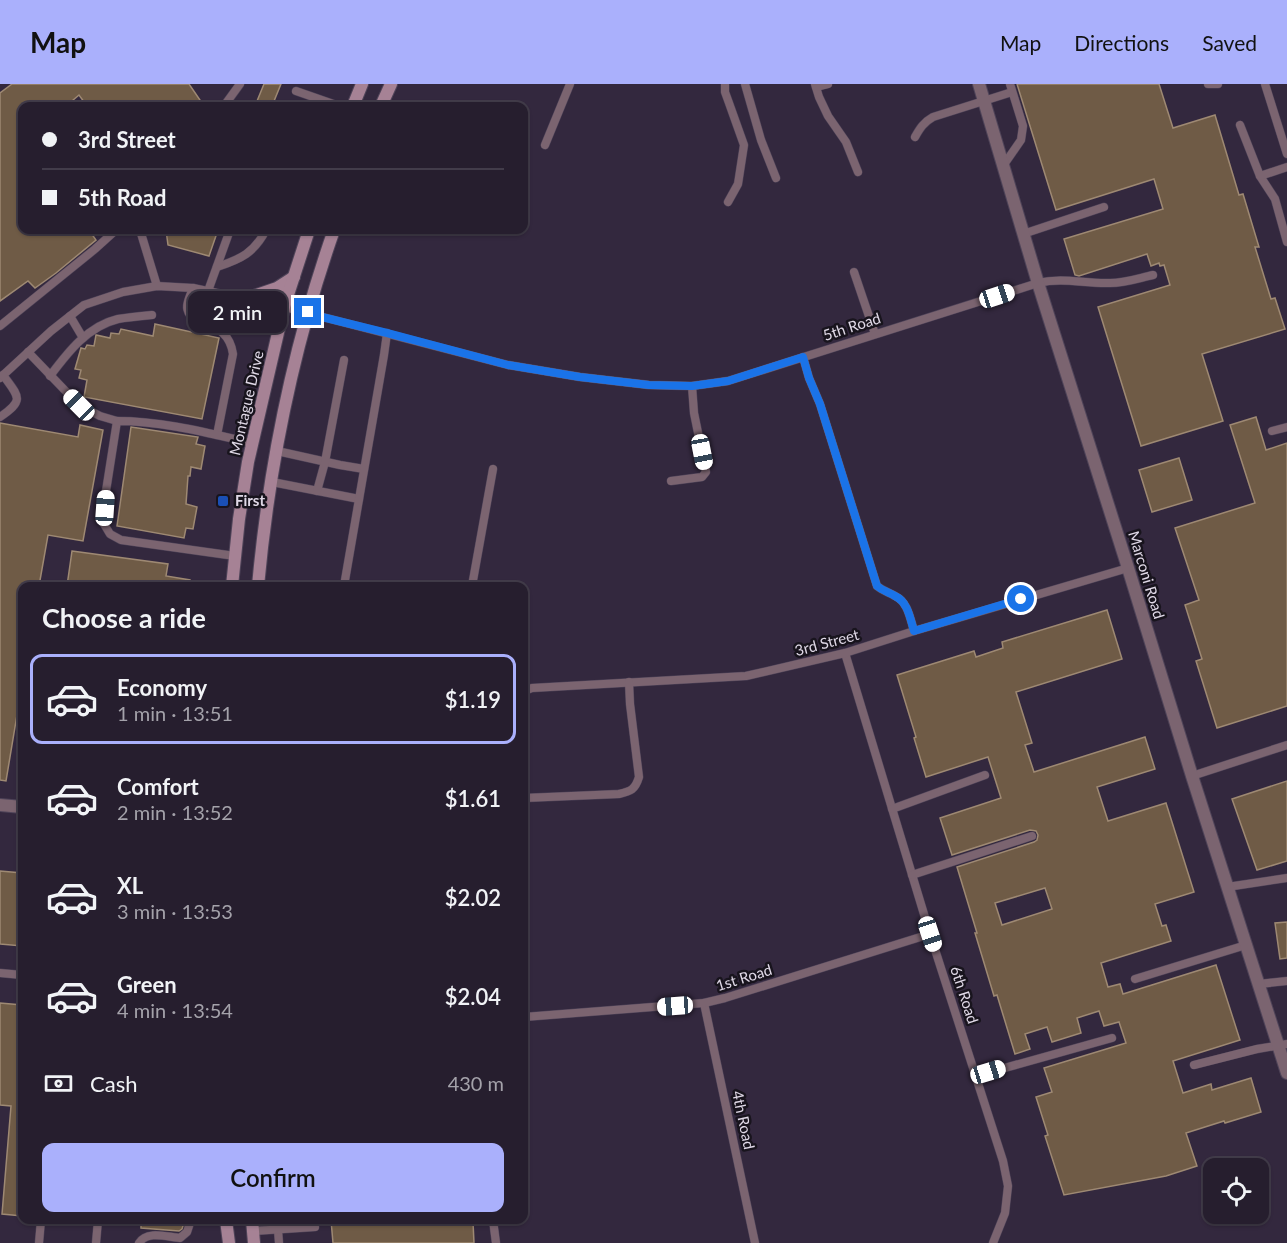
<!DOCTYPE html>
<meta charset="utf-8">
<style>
:root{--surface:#261e2e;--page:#322b3a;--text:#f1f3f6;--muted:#a4a2aa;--line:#423c4a;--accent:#aab0fc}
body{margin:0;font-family:Lato,sans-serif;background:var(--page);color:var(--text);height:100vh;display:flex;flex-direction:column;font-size:22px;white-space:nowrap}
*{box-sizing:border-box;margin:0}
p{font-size:20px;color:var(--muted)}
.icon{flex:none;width:33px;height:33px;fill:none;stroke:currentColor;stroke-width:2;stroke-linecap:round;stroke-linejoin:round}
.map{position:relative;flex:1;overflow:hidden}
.panel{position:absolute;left:18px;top:498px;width:510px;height:642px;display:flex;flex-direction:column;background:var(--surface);border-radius:12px;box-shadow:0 2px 4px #0004,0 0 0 2px var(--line)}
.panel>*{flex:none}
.hud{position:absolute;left:18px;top:18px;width:510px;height:132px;border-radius:12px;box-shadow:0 2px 4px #0004,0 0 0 2px var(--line);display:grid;align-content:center;height:132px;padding:0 24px;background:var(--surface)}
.tools{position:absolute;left:1203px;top:1074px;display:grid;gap:12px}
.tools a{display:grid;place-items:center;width:66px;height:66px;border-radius:12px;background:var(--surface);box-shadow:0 2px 4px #0004,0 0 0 2px var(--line);font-size:30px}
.end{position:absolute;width:27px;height:27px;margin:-14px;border:8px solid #1a73e8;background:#fff;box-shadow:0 0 0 3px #fff}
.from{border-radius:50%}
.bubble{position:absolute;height:42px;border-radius:12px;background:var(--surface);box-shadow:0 2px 4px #0004,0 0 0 2px var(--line);font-size:20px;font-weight:600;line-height:42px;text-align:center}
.car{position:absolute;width:18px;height:36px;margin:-18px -9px;border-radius:8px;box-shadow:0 0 4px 2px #0007;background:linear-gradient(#fff 24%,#345 0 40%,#fff 0 76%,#345 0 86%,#fff 0)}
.hud b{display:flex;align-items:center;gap:21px;height:57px;font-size:22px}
.hud b+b{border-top:2px solid var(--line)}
.hud i{width:15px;height:15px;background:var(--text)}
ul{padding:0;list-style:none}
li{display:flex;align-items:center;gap:18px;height:90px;margin:0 12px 9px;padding:0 12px;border:3px solid transparent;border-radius:12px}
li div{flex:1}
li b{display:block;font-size:22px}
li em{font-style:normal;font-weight:600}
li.current{border-color:var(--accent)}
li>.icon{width:54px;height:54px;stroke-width:1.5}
h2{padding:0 24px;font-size:27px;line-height:72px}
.pay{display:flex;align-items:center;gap:15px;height:66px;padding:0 24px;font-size:22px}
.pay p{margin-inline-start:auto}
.cta{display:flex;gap:12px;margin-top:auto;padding:12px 24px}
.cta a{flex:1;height:69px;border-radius:12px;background:var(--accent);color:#111;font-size:24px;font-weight:600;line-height:69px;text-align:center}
header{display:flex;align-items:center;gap:36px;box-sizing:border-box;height:84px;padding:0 30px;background:var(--accent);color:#111}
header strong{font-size:28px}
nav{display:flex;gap:33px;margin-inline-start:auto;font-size:21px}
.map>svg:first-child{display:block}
</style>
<header>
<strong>Map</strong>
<nav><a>Map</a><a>Directions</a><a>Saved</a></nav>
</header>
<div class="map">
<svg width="1287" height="1159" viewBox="0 0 1287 1159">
<rect width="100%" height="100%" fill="#33283e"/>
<!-- building -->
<g fill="#6f5b46" stroke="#9e8973" stroke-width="1.5" fill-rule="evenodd">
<path d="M12,0H189L200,16L192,22H87L79,11L66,22H22V146H89L96,156L56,189L35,204L28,197L0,217V9Z"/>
<path d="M264,0H281L272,22H255Z"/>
<path d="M1017,0H1159L1173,44L1215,31L1239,111L1243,110L1259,163H1255L1271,215L1275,214L1285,245L1202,270L1223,337L1141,362L1098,223L1170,201L1164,181L1160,182L1159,179L1151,182L1147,170L1079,192L1075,191L1064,155L1163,125L1154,95L1056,126Z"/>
<path d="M166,146H218L209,172L168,161Z"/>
<path d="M155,240L219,254L202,335L84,313L87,296L79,294L81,286L75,285L81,264L85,265L87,261L94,262L96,251L110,254L111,249L119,250L121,245L153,252Z"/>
<path d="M1256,333L1266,366L1287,359V622L1217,644L1196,577L1202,575L1185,521L1199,516L1175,444L1255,419L1230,341Z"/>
<path d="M0,339L78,353L80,341L103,346L83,457L48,451L39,502H22V601L6,697L0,696Z"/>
<path d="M131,343L198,353L196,360L205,362L201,385L191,383L190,392H188L186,420L197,423L193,445L186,444L184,454L117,442Z"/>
<path d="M1179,374L1192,416L1152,428L1139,386Z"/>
<path d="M72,467L168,480L166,492L190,496V502H67Z"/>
<path d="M1107,526L1122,575L1016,608L1032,659L1025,661L1034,688L1145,653L1155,685L1097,703L1108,737L1166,719L1194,808L1155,820L1162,842L1166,841L1171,857L1101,879L1108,903L1120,900L1123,910L1216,881L1240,956L1173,977L1183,1009L1211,1000L1212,1006L1251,994L1261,1028L1225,1039L1224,1037L1186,1049L1197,1082L1166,1092L1064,1111L1045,1052L1048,1051L1036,1013L1052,1008L1044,984L1126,959L1119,938L1104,942L1099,927L1077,934L1081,949L1052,958L1047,943L1025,950L1030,965L1015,970L997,911L994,912L975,849H977L957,783L1034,758L1037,756L1038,751L1036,747L1030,746L952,771L940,734L1001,714L988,673L926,693L914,654L916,653L897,591L974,567L976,573L1003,564L1002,558ZM1045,804L1052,825L1002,841L995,819Z"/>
<path d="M1287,697V777L1257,786L1232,715Z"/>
<path d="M0,787L22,789V862L0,860Z"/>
<path d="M1287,838V874L1280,875L1275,839Z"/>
<path d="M0,919L22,921V1132L2,1130L11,1022L0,1021Z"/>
<path d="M141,1136H185L182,1145L179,1147L141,1144Z"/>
<path d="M331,1136H469V1138H473L474,1159H333Z"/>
</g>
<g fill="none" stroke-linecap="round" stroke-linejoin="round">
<defs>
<g id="lane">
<path d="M725,0V8L729,19L744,61L738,100L728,118"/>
<path d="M745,0L761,56L776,94"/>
<path d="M815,0L819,13L828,32L846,58L858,88"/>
<path d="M1208,0H1218"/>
<path d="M1265,0L1287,70"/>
<path d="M816,3L828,0"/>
<path d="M296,7L339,22"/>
<path d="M224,22L240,0"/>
<path d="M1240,41L1260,92L1275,115L1287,158"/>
<path d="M915,53C920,44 924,38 933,33L1012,8"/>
<path d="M545,61L570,0"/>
<path d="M1003,82L1021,56L1023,42L1010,0"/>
<path d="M1260,92L1287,83"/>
<path d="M140,146L157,202"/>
<path d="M1023,150L1104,123"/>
<path d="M217,183C241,175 254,169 266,146"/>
<path d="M854,188L875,250"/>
<path d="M193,204C191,210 185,221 188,227C189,232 195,233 199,235C217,244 230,249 233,270L217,351"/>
<path d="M208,207L230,146"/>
<path d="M70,232L83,254"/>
<path d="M0,242L95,165L116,146"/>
<path d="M28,268L79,321L100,332L117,337"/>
<path d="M803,273L809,294L820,320L877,502C883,507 888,508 895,512C908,518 910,534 914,547"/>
<path d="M50,292C68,268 88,242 118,235C129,233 141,232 152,231"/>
<path d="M0,294L51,247L84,221L123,208L157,202L193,204L284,223L508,281L580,293L649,301L692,302L728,297L1038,199C1063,193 1085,200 1110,199C1125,199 1139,194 1153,191"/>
<path d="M0,333C25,316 19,313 3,291"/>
<path d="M1272,347L1287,343"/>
<path d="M277,367L340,381L364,385"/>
<path d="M671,397L702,393L706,388L694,329L692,302"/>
<path d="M272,398L359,415"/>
<path d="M317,407L325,378L344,276"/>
<path d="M235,472L121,456L110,450L104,440L106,407L117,337C163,337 208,349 252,359"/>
<path d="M344,502L384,271L387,249"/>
<path d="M472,502L493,385"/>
<path d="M845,569L930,850L1003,1077L1008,1102L1005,1129L993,1159"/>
<path d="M524,607L532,604L746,592L845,569L914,547L1128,484"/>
<path d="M1192,692L1287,661"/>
<path d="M524,714L619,710C631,707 635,706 639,693L630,620L629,598"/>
<path d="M892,725L985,691"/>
<path d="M912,791L1032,752"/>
<path d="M1227,803L1287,794"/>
<path d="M0,889L22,891"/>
<path d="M1135,895L1246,861"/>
<path d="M1259,900L1287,897"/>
<path d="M704,919L755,1159"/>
<path d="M524,933L704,919L725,914L930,850"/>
<path d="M1194,981L1257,965L1287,960"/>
<path d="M976,992L1112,954"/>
<path d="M493,1136L496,1159"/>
<path d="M278,1146L279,1159"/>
<path d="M253,1147L315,1143"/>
<path d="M39,1159L41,1136"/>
<path d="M96,1159L98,1136"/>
<path d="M139,1159C147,1146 167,1153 180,1154L187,1148L191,1136"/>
</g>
<g id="street">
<path d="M979,0L1038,199L1128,484L1192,692L1287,989"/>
<path d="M0,721L22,723"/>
</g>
<g id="secondary">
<path d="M353,22L362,0"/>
<path d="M381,22L391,0"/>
<path d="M248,214L277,204L294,193"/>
<path d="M232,502L239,435L248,378L284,223L309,146"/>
<path d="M258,502C269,382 294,260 334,146"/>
<path d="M226,1136L229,1159"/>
<path d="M252,1136L254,1159"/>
</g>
</defs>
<!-- lane casing -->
<use href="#lane" stroke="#4f4459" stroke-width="9"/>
<!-- street casing -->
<use href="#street" stroke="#4f4459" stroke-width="14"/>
<!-- secondary casing -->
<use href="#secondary" stroke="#4f4459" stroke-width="14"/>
<!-- lane -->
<use href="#lane" stroke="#7b6470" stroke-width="8"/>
<!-- street -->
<use href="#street" stroke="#7b6470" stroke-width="12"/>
<!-- secondary -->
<use href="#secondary" stroke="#a68295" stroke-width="12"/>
</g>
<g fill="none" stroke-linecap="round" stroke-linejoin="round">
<!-- route -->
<path stroke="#1a73e8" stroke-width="8" d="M308,228L322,233L387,249L508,281L580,293L649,301L692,302L728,297L803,273L809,294L820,320L877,502C883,507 888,508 895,512C908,518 910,534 914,547L1021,515"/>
</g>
<!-- markers -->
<rect fill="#1a4fb4" stroke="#18141d" stroke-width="2" x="217" y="411" width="12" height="12" rx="3"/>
<g text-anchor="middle" stroke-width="5" stroke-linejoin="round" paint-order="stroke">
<!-- street labels -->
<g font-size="15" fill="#e0d9e7" stroke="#18141d">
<text transform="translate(852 243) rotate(-18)" y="5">5th Road</text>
<text transform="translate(247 319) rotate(-77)" y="5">Montague Drive</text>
<text transform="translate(1146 491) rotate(73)" y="5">Marconi Road</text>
<text transform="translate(827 559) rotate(-15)" y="5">3rd Street</text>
<text transform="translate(744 894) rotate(-17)" y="5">1st Road</text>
<text transform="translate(964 911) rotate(72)" y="5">6th Road</text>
<text transform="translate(743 1036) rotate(78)" y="5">4th Road</text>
</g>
<!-- poi labels -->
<g font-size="15" font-weight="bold" fill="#e0d9e7" stroke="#18141d" text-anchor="start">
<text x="235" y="422">First</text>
</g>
</g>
</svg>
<div class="tools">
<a><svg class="icon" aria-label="locate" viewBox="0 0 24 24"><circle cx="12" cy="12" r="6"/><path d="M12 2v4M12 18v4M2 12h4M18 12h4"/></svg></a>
</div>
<i class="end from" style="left:1021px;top:515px"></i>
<i class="end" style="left:308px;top:228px"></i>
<div class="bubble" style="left:188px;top:207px;width:99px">2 min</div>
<i class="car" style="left:997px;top:212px;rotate:72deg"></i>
<i class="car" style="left:79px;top:321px;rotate:315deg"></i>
<i class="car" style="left:702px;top:368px;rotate:169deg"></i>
<i class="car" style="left:105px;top:424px;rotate:4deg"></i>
<i class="car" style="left:930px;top:850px;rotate:162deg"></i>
<i class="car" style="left:675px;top:922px;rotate:266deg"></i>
<i class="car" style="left:988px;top:988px;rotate:73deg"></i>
<div class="hud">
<b><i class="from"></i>3rd Street</b>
<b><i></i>5th Road</b>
</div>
<section class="panel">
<h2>Choose a ride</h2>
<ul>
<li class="current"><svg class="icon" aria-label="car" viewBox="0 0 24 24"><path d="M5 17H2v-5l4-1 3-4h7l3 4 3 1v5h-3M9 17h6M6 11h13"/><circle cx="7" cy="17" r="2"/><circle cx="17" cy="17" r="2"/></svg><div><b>Economy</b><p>1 min · 13:51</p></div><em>$1.19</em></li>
<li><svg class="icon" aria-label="car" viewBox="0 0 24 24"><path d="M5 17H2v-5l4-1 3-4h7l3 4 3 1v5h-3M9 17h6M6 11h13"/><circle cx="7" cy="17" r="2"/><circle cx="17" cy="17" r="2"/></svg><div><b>Comfort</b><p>2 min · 13:52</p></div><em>$1.61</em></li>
<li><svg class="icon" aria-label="car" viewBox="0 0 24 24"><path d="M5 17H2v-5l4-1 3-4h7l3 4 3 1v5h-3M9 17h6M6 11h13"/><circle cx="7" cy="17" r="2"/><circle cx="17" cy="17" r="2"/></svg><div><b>XL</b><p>3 min · 13:53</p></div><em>$2.02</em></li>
<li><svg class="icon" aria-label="car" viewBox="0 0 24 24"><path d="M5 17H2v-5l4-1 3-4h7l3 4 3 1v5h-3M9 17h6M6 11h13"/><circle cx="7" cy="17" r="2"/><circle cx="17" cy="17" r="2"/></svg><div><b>Green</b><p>4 min · 13:54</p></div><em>$2.04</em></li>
</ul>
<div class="pay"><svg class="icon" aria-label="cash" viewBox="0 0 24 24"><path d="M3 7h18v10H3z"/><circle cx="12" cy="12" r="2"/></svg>Cash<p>430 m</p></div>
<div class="cta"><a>Confirm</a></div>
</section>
</div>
